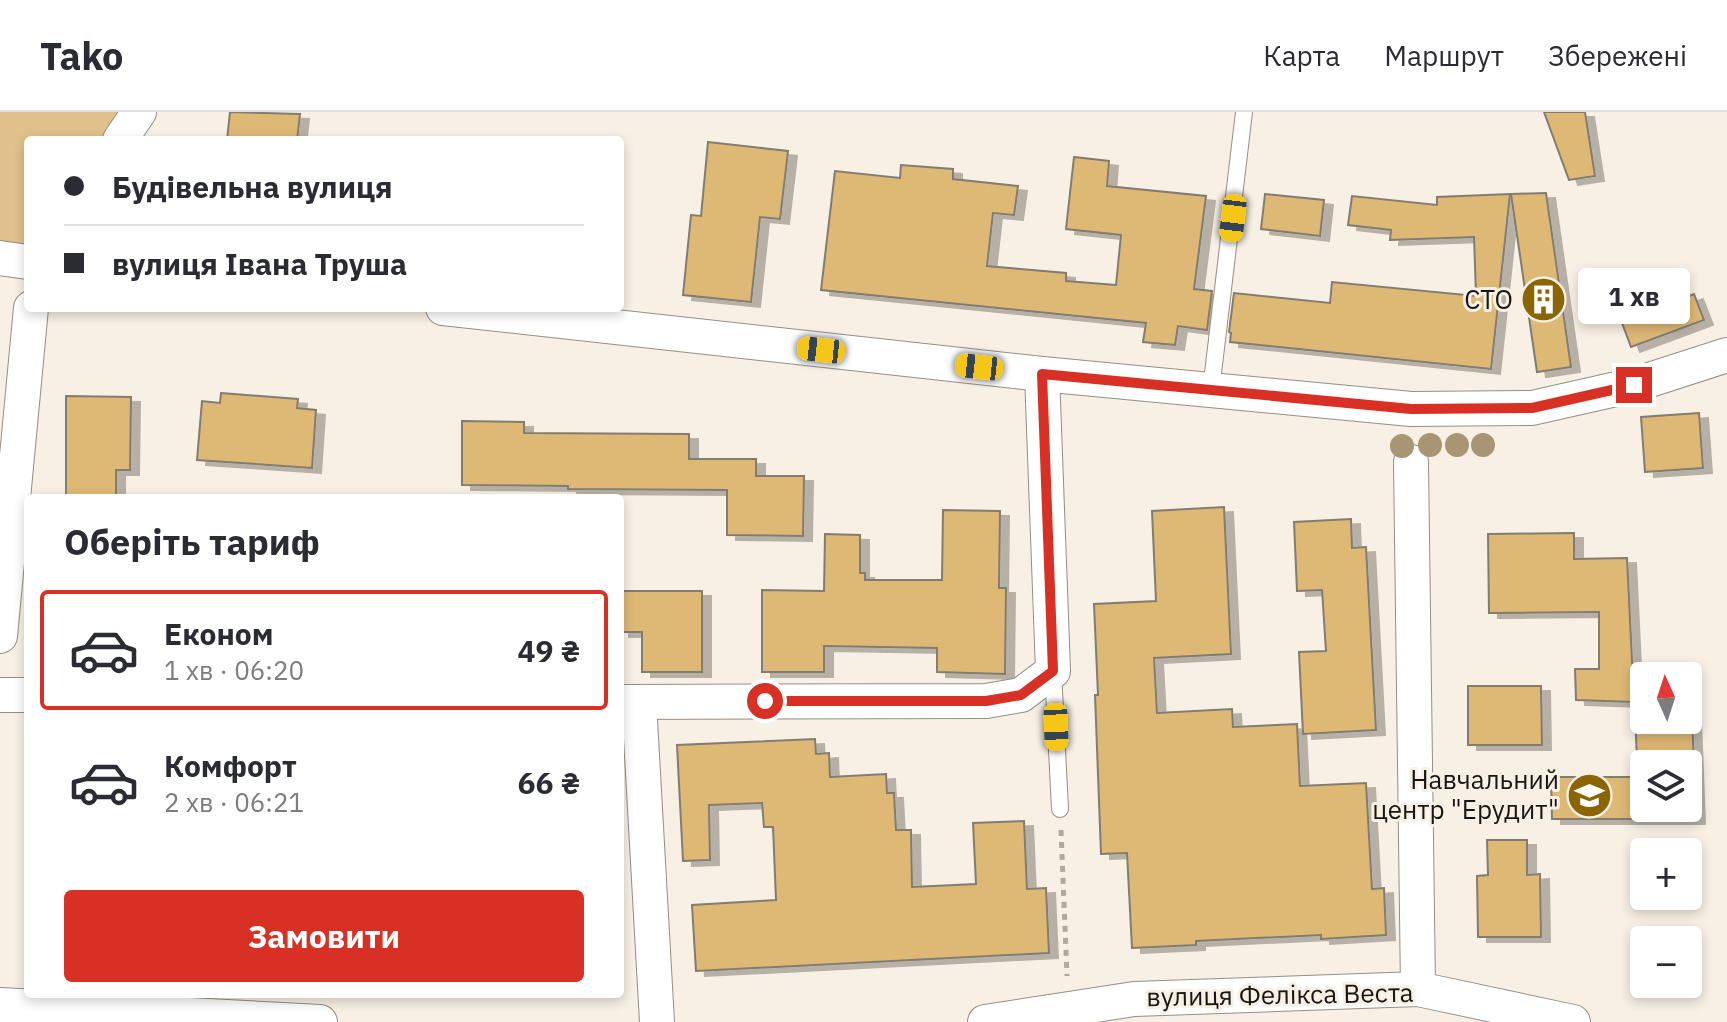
<!DOCTYPE html>
<html lang="uk">
<meta charset="utf-8">
<style>
:root{--surface:#fff;--page:#f7f7f7;--text:#2b2b33;--muted:#7c7c81;--line:#e1e1e2;--accent:#d93025}
body{margin:0;font-family:"IBM Plex Sans",sans-serif;background:var(--page);color:var(--text);height:100vh;display:flex;flex-direction:column;font-size:30px;white-space:nowrap}
*{box-sizing:border-box;margin:0}
p{font-size:26px;color:var(--muted)}
.icon{flex:none;width:44px;height:44px;fill:none;stroke:currentColor;stroke-width:2;stroke-linecap:round;stroke-linejoin:round}
.map{position:relative;flex:1;overflow:hidden}
.panel{position:absolute;left:24px;top:382px;width:600px;height:504px;display:flex;flex-direction:column;background:var(--surface);border-radius:8px;box-shadow:0 4px 12px #0003}
.panel>*{flex:none}
.top-card{position:absolute;left:24px;top:24px;width:600px;height:176px;border-radius:8px;box-shadow:0 4px 12px #0003;display:grid;align-content:center;height:176px;padding:0 40px;background:var(--surface)}
.needle{width:52px;rotate:357deg}
.buttons{position:absolute;left:1630px;top:550px;display:grid;gap:16px}
.buttons a{display:grid;place-items:center;width:72px;height:72px;border-radius:8px;background:var(--surface);box-shadow:0 4px 12px #0003;font-size:40px}
.end{position:absolute;width:36px;height:36px;margin:-18px;border:10px solid #d93025;background:#fff;box-shadow:0 0 0 4px #fff}
.from{border-radius:50%}
.bubble{position:absolute;height:56px;border-radius:8px;background:var(--surface);box-shadow:0 4px 12px #0003;font-size:26px;font-weight:700;line-height:56px;text-align:center}
.car{position:absolute;width:24px;height:48px;margin:-24px -12px;border-radius:10px;box-shadow:0 0 6px 2px #0007;background:linear-gradient(#f5c518 24%,#345 0 40%,#f5c518 0 76%,#345 0 86%,#f5c518 0)}
.top-card b{display:flex;align-items:center;gap:28px;height:76px;font-size:30px}
.top-card b+b{border-top:2px solid var(--line)}
.top-card i{width:20px;height:20px;background:var(--text)}
ul{padding:0;list-style:none}
li{display:flex;align-items:center;gap:24px;height:120px;margin:0 16px 12px;padding:0 24px;border:4px solid transparent;border-radius:8px}
li div{flex:1}
li b{display:block;font-size:30px}
li em{font-style:normal;font-weight:700}
li.active{border-color:var(--accent)}
li>.icon{width:72px;height:72px;stroke-width:1.5}
h2{padding:0 40px;font-size:36px;line-height:96px}
.cta{display:flex;gap:16px;margin-top:auto;padding:16px 40px}
.cta a{flex:1;height:92px;border-radius:8px;background:var(--accent);color:#fff;font-size:32px;font-weight:700;line-height:92px;text-align:center}
header{display:flex;align-items:center;gap:48px;box-sizing:border-box;height:112px;padding:0 40px;background:var(--surface);border-bottom:2px solid var(--line)}
header strong{font-size:38px}
nav{display:flex;gap:44px;margin-inline-start:auto;font-size:28px}
.map>svg:first-child{display:block}
</style>
<header>
<strong>Tako</strong>
<nav><a>Карта</a><a>Маршрут</a><a>Збережені</a></nav>
</header>
<div class="map">
<svg width="1727" height="910" viewBox="0 0 1727 910">
<defs>
<filter id="shadow"><feDropShadow dx="9" dy="5" stdDeviation="0" flood-color="#0004"/></filter>
</defs>
<rect width="100%" height="100%" fill="#f8f0e4"/>
<!-- green -->
<path fill="#e0c18c" d="M0,0H126L107,28H28V142L0,139Z"/>
<!-- building -->
<g fill="#deb874" stroke="#837c71" stroke-width="2" fill-rule="evenodd" filter="url(#shadow)">
<path d="M230,0L300,2L297,28H227Z"/>
<path d="M1544,0H1585L1595,64L1569,68Z"/>
<path d="M708,30L788,39L780,107L760,105L751,190L683,183L691,103L701,104Z"/>
<path d="M1074,45L1109,49L1107,74L1206,84L1194,177L1212,179L1207,218L1178,214L1175,233L1143,230L1146,211L821,178L835,59L900,66L901,53L953,57V67L1018,74L1014,103L993,101L987,154L1066,161V169L1116,173L1121,123L1066,117Z"/>
<path d="M1546,81L1571,255L1537,260L1511,82Z"/>
<path d="M1265,82L1324,88L1320,124L1261,117Z"/>
<path d="M1510,82L1491,257L1230,230L1231,221L1229,220L1234,181L1330,191L1332,170L1476,184L1474,125L1390,128L1391,118L1348,113L1352,84L1437,93V85Z"/>
<path d="M1642,164L1654,197L1694,182L1704,208L1631,235L1609,176Z"/>
<path d="M221,281L298,287L297,296L316,298L312,356L197,348L202,289L220,291Z"/>
<path d="M66,284L131,285L130,358H116V386H66Z"/>
<path d="M1699,301L1703,356L1645,360L1641,305Z"/>
<path d="M462,309L524,310V321L689,322V347H756V364H804L803,424L727,423V378L568,377V374L462,373Z"/>
<path d="M1224,395L1231,542L1154,546L1157,601L1232,597L1233,615L1297,612L1300,674L1366,671L1372,777L1384,776L1386,823L1321,827V823L1196,829V833L1132,836L1127,741L1101,742L1095,583H1098L1094,492L1156,489L1152,399Z"/>
<path d="M943,398L1000,399L999,476H1006L1005,562L937,560V536L824,534V560H762V478L824,479L825,422L860,423V461H865V468H942Z"/>
<path d="M1351,407L1352,436L1366,435L1376,618L1303,622L1299,540L1326,539L1322,478L1297,479L1294,410Z"/>
<path d="M1574,421V447L1627,446L1634,590L1576,588L1575,557H1599V500L1489,501L1488,422Z"/>
<path d="M620,479H702V560H642V520H620Z"/>
<path d="M1468,574H1541L1542,633H1468Z"/>
<path d="M1688,604H1692L1696,707H1552L1551,665H1638L1635,605H1644V608H1688ZM1644,652H1688V696H1644Z"/>
<path d="M815,627L816,642L829,641L830,665L886,662L887,681H894L896,718H911L912,775L976,772L973,711L1024,709L1027,777L1046,776L1049,841L696,859L692,793L776,788L773,715H764L762,691L709,693L710,748L683,749L677,633Z"/>
<path d="M1487,728H1527V763L1540,762L1541,825H1478L1477,764L1488,763Z"/>
</g>
<g fill="none" stroke-linecap="round" stroke-linejoin="round">
<defs>
<g id="lane">
<path d="M1211,278L1244,0"/>
<path d="M1053,559L1060,697"/>
</g>
<g id="street">
<path d="M120,28L139,0"/>
<path d="M0,146L28,150"/>
<path d="M443,196L1042,262L1411,297L1532,296L1634,273L1727,243"/>
<path d="M1411,350L1418,877"/>
<path d="M0,524L31,196"/>
<path d="M0,583H28"/>
<path d="M620,590L986,589L1021,583L1053,559L1042,262"/>
<path d="M639,590L657,910"/>
<path d="M0,893L320,910"/>
<path d="M985,910L1134,887L1418,877L1573,910"/>
</g>
</defs>
<!-- lane casing -->
<use href="#lane" stroke="#958e83" stroke-width="18"/>
<!-- street casing -->
<use href="#street" stroke="#958e83" stroke-width="36"/>
<!-- path -->
<path stroke="#afa99f" stroke-width="5" stroke-dasharray="6 6" stroke-linecap="butt" d="M1061,718L1067,864"/>
<!-- lane -->
<use href="#lane" stroke="#fff" stroke-width="16"/>
<!-- street -->
<use href="#street" stroke="#fff" stroke-width="34"/>
</g>
<!-- trees -->
<g fill="#a79573">
<circle cx="1430" cy="333" r="12"/>
<circle cx="1457" cy="333" r="12"/>
<circle cx="1483" cy="333" r="12"/>
<circle cx="1402" cy="334" r="12"/>
</g>
<g fill="none" stroke-linecap="round" stroke-linejoin="round">
<!-- route -->
<path stroke="#d93025" stroke-width="10" d="M765,589H986L1021,583L1053,559L1042,262L1411,297L1532,296L1634,273"/>
</g>
<!-- icons -->
<defs>
<symbol id="building-disc" viewBox="-11 -11 22 22"><circle r="9.5" fill="#8b6404" stroke="#f8f0e4"/><path d="M-4-6H4V6H1V3H-1V6H-4ZM-2.5-4.3h1.7v1.8h-1.7ZM.8-4.3h1.7v1.8H.8ZM-2.5-1h1.7V.8h-1.7ZM.8-1h1.7V.8H.8Z" fill="#fff"/></symbol>
<symbol id="school-disc" viewBox="-11 -11 22 22"><circle r="9.5" fill="#8b6404" stroke="#f8f0e4"/><path d="M0-5L7-2L0 1L-7-2ZM-4 1L0 2.5L4 1V4Q0 6-4 4Z" fill="#fff"/></symbol>
</defs>
<g fill-rule="evenodd">
<use href="#building-disc" x="1518" y="162" width="51" height="51"/>
<use href="#school-disc" x="1564" y="658" width="51" height="51"/>
</g>
<g text-anchor="middle" stroke-width="6" stroke-linejoin="round" paint-order="stroke">
<!-- poi labels -->
<g font-size="26" fill="#181612" stroke="#f8f0e4" text-anchor="end">
<text x="1513" y="197">СТО</text>
<text x="1559" y="677">Навчальний<tspan x="1559" dy="30">центр "Ерудит"</tspan></text>
</g>
<!-- street labels -->
<g font-size="26" fill="#181612" stroke="#f8f0e4">
<text transform="translate(1280 883) rotate(-1)" y="9">вулиця Фелікса Веста</text>
</g>
</g>
</svg>
<div class="buttons">
<a><svg class="needle" viewBox="-14 -14 28 28"><path d="M0-13l5 13h-10z" fill="#e53935"/><path d="M0 13l5-13h-10z" fill="#7c7c81"/></svg></a>
<a><svg class="icon" aria-label="layers" viewBox="0 0 24 24"><path d="M12 4l9 5-9 5-9-5zM3 14l9 5 9-5"/></svg></a>
<a>+</a>
<a>−</a>
</div>
<i class="end from" style="left:765px;top:589px"></i>
<i class="end" style="left:1634px;top:273px"></i>
<div class="bubble" style="left:1578px;top:156px;width:112px">1 хв</div>
<i class="car" style="left:1233px;top:106px;rotate:187deg"></i>
<i class="car" style="left:821px;top:238px;rotate:276deg"></i>
<i class="car" style="left:979px;top:255px;rotate:276deg"></i>
<i class="car" style="left:1056px;top:615px;rotate:178deg"></i>
<div class="top-card">
<b><i class="from"></i>Будівельна вулиця</b>
<b><i></i>вулиця Івана Труша</b>
</div>
<section class="panel">
<h2>Оберіть тариф</h2>
<ul>
<li class="active"><svg class="icon" aria-label="car" viewBox="0 0 24 24"><path d="M5 17H2v-5l4-1 3-4h7l3 4 3 1v5h-3M9 17h6M6 11h13"/><circle cx="7" cy="17" r="2"/><circle cx="17" cy="17" r="2"/></svg><div><b>Економ</b><p>1 хв · 06:20</p></div><em>49 ₴</em></li>
<li><svg class="icon" aria-label="car" viewBox="0 0 24 24"><path d="M5 17H2v-5l4-1 3-4h7l3 4 3 1v5h-3M9 17h6M6 11h13"/><circle cx="7" cy="17" r="2"/><circle cx="17" cy="17" r="2"/></svg><div><b>Комфорт</b><p>2 хв · 06:21</p></div><em>66 ₴</em></li>
</ul>
<div class="cta"><a>Замовити</a></div>
</section>
</div>
